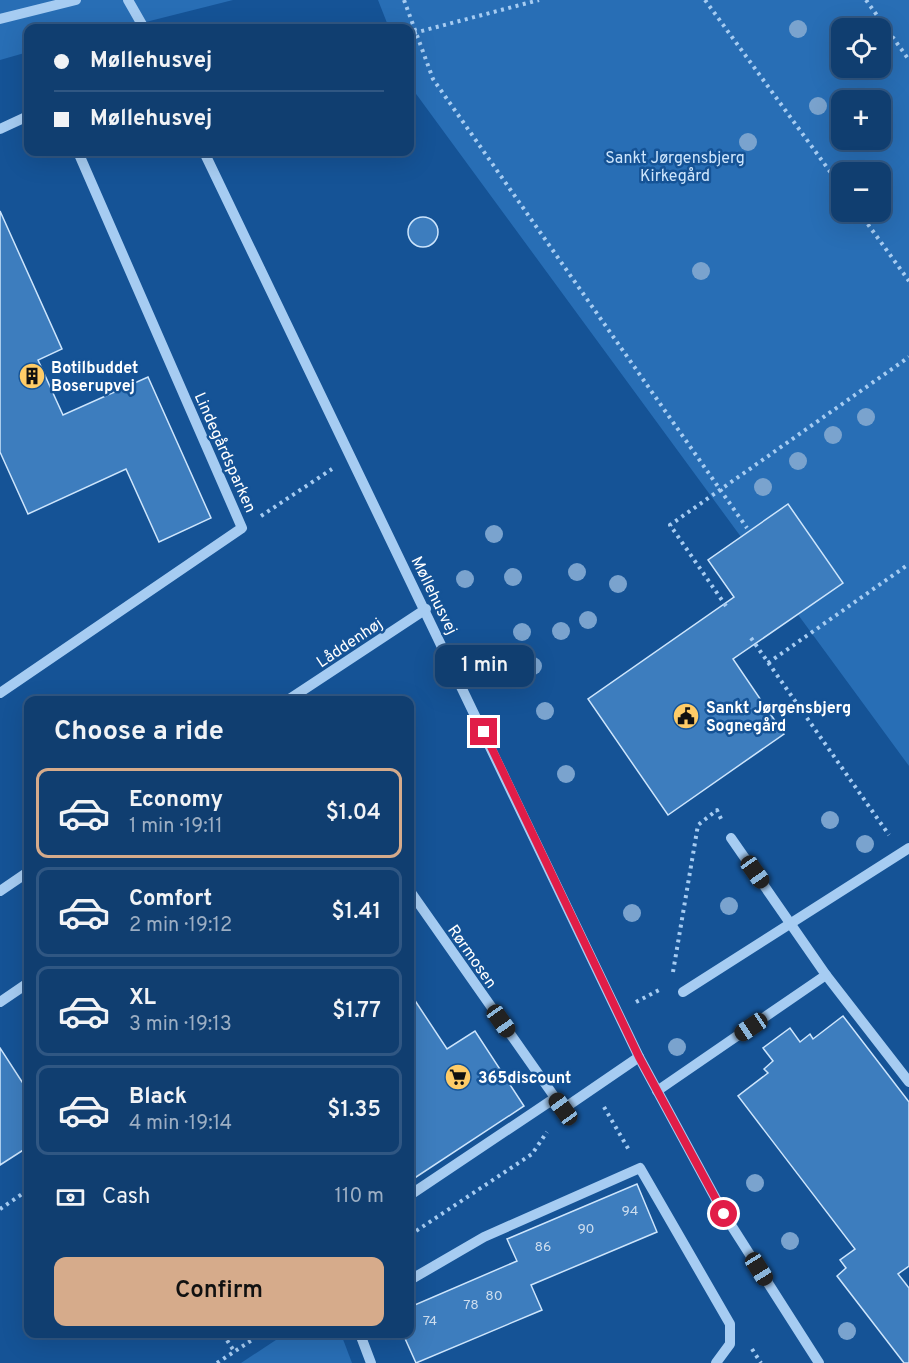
<!DOCTYPE html>
<meta charset="utf-8">
<style>
:root{--surface:#103e70;--page:#1e4978;--text:#f1f3f6;--muted:#9caec3;--line:#305783;--accent:#d6ab8b}
body{margin:0;font-family:Overpass,sans-serif;background:var(--page);color:var(--text);height:100vh;display:flex;flex-direction:column;font-size:22px;white-space:nowrap}
*{box-sizing:border-box;margin:0}
p{font-size:20px;color:var(--muted)}
.icon{flex:none;width:33px;height:33px;fill:none;stroke:currentColor;stroke-width:2;stroke-linecap:round;stroke-linejoin:round}
.map{position:relative;flex:1;overflow:hidden}
.drawer{position:absolute;left:24px;top:696px;width:390px;height:642px;display:flex;flex-direction:column;background:var(--surface);border-radius:12px;box-shadow:0 6px 24px #0002,0 0 0 2px var(--line)}
.drawer>*{flex:none}
.banner{position:absolute;left:24px;top:24px;width:390px;height:132px;border-radius:12px;box-shadow:0 6px 24px #0002,0 0 0 2px var(--line);display:grid;align-content:center;height:132px;padding:0 30px;background:var(--surface)}
.fabs{position:absolute;left:831px;top:18px;display:grid;gap:12px}
.fabs a{display:grid;place-items:center;width:60px;height:60px;border-radius:12px;background:var(--surface);box-shadow:0 6px 24px #0002,0 0 0 2px var(--line);font-size:30px}
.end{position:absolute;width:27px;height:27px;margin:-14px;border:8px solid #e11d48;background:#fff;box-shadow:0 0 0 3px #fff}
.from{border-radius:50%}
.bubble{position:absolute;height:42px;border-radius:12px;background:var(--surface);box-shadow:0 6px 24px #0002,0 0 0 2px var(--line);font-size:20px;font-weight:600;line-height:42px;text-align:center}
.car{position:absolute;width:18px;height:36px;margin:-18px -9px;border-radius:8px;box-shadow:0 0 4px 2px #0007;background:linear-gradient(#222 24%,#8ab4d8 0 40%,#222 0 76%,#8ab4d8 0 86%,#222 0)}
.banner b{display:flex;align-items:center;gap:21px;height:57px;font-size:22px}
.banner b+b{border-top:2px solid var(--line)}
.banner i{width:15px;height:15px;background:var(--text)}
ul{padding:0;list-style:none}
li{display:flex;align-items:center;gap:18px;height:90px;margin:0 12px 9px;padding:0 18px;border:3px solid var(--line);border-radius:12px}
li div{flex:1}
li b{display:block;font-size:22px}
li em{font-style:normal;font-weight:600}
li.selected{border-color:var(--accent)}
li>.icon{width:54px;height:54px;stroke-width:1.5}
h2{padding:0 30px;font-size:27px;line-height:72px}
.pay{display:flex;align-items:center;gap:15px;height:66px;padding:0 30px;font-size:22px}
.pay p{margin-inline-start:auto}
.cta{display:flex;gap:12px;margin-top:auto;padding:12px 30px}
.cta a{flex:1;height:69px;border-radius:12px;background:var(--accent);color:#111;font-size:24px;font-weight:600;line-height:69px;text-align:center}
.map>svg:first-child{display:block}
</style>
<div class="map">
<svg width="909" height="1363" viewBox="0 0 909 1363">
<rect width="100%" height="100%" fill="#155396"/>
<!-- green -->
<g fill="#286eb5" fill-rule="evenodd">
<path d="M0,0H233L122,28H28V52L0,60Z"/>
<path d="M378,0H909V766L411,87L410,28H389ZM842,28H880V68H842ZM842,100H880V140H842ZM842,172H880V212H842Z"/>
<path d="M285,1334H341L352,1363H241Z"/>
</g>
<!-- building -->
<g fill="#3d7dbe" stroke="#cde5fc" stroke-width="1.5">
<path d="M0,211L62,349L38,360L63,415L148,377L211,518L159,542L126,469L28,514L0,452Z"/>
<circle cx="423" cy="232" r="15"/>
<path d="M788,504L843,583L733,659L784,734L668,815L588,699L734,597L708,560Z"/>
<path d="M410,993L447,1049L475,1031L524,1106L410,1181Z"/>
<path d="M843,1016L909,1102V1266L898,1274L909,1288V1363H904L837,1276L846,1268L840,1260L855,1249L738,1096L768,1073L764,1069L773,1061L763,1048L790,1028L800,1042L810,1034L813,1039Z"/>
<path d="M0,1048L28,1091V1147L0,1165Z"/>
<path d="M637,1184L657,1232L531,1285L542,1310L416,1363L403,1334H410V1307L517,1261L507,1239Z"/>
</g>
<g fill="none" stroke-linecap="round" stroke-linejoin="round">
<!-- path -->
<g stroke="#a6ccf2" stroke-width="4" stroke-dasharray="3 4.5" stroke-linecap="butt">
<path d="M404,0L433,79L747,528"/>
<path d="M705,0L842,188"/>
<path d="M866,0L909,60"/>
<path d="M414,33L539,0"/>
<path d="M859,212L909,281"/>
<path d="M261,516L332,469"/>
<path d="M726,606L670,525L909,357"/>
<path d="M751,638L889,835"/>
<path d="M768,663L909,564"/>
<path d="M673,972L698,825L717,810L722,821"/>
<path d="M636,1002L661,989"/>
<path d="M27,1040L28,1042"/>
<path d="M604,1107L629,1150"/>
<path d="M0,1209L28,1190"/>
<path d="M410,1235L532,1154L547,1132"/>
<path d="M223,1334L234,1351"/>
<path d="M752,1349L761,1363"/>
<path d="M217,1363L261,1334"/>
</g>
<!-- minor -->
<g stroke="#a6ccf2" stroke-width="10">
<path d="M128,0L144,28"/>
<path d="M0,19L76,0"/>
<path d="M0,129L28,116"/>
<path d="M204,152L639,1057L724,1214L819,1363"/>
<path d="M0,693L242,528L78,152"/>
<path d="M288,700L426,609"/>
<path d="M731,838L826,975L909,1082"/>
<path d="M0,891L28,872"/>
<path d="M410,891L563,1109L639,1057"/>
<path d="M683,992L909,848"/>
<path d="M0,1002L28,983"/>
<path d="M657,1091L826,975"/>
<path d="M410,1195L555,1098"/>
<path d="M410,1280L484,1237L640,1168L730,1324V1344L716,1363"/>
<path d="M360,1334L371,1363"/>
</g>
</g>
<!-- trees -->
<g fill="#7aa3ce">
<circle cx="798" cy="29" r="9"/>
<circle cx="818" cy="106" r="9"/>
<circle cx="748" cy="142" r="9"/>
<circle cx="701" cy="271" r="9"/>
<circle cx="866" cy="417" r="9"/>
<circle cx="833" cy="435" r="9"/>
<circle cx="798" cy="461" r="9"/>
<circle cx="763" cy="487" r="9"/>
<circle cx="494" cy="534" r="9"/>
<circle cx="577" cy="572" r="9"/>
<circle cx="513" cy="577" r="9"/>
<circle cx="465" cy="579" r="9"/>
<circle cx="618" cy="584" r="9"/>
<circle cx="588" cy="620" r="9"/>
<circle cx="561" cy="631" r="9"/>
<circle cx="522" cy="632" r="9"/>
<circle cx="533" cy="666" r="9"/>
<circle cx="545" cy="711" r="9"/>
<circle cx="566" cy="774" r="9"/>
<circle cx="830" cy="820" r="9"/>
<circle cx="865" cy="844" r="9"/>
<circle cx="729" cy="906" r="9"/>
<circle cx="632" cy="913" r="9"/>
<circle cx="677" cy="1047" r="9"/>
<circle cx="755" cy="1183" r="9"/>
<circle cx="790" cy="1241" r="9"/>
<circle cx="847" cy="1331" r="9"/>
</g>
<g fill="none" stroke-linecap="round" stroke-linejoin="round">
<!-- route -->
<path stroke="#e11d48" stroke-width="8" d="M484,732L639,1057L724,1214"/>
</g>
<!-- icons -->
<defs>
<symbol id="building-disc" viewBox="-11 -11 22 22"><circle r="9.5" fill="#ffcc67" stroke="#155396"/><path d="M-4-6H4V6H1V3H-1V6H-4ZM-2.5-4.3h1.7v1.8h-1.7ZM.8-4.3h1.7v1.8H.8ZM-2.5-1h1.7V.8h-1.7ZM.8-1h1.7V.8H.8Z" fill="#111"/></symbol>
<symbol id="civic-disc" viewBox="-11 -11 22 22"><circle r="9.5" fill="#ffcc67" stroke="#155396"/><path d="M-.6-6.5H3V-4.5H.6V-3L4-1V1h2V6H-6V1h2V-1L-.6-3ZM-1.2 2.5V6h2.4V2.5Z" fill="#111"/></symbol>
<symbol id="supermarket-disc" viewBox="-11 -11 22 22"><circle r="9.5" fill="#ffcc67" stroke="#155396"/><path d="M-6-5.5h2.5l.6 2H6L4.5 2H-2.5L-4.4-4H-6ZM-1.5 3.2a1.3 1.3 0 1 0 .1 0ZM3 3.2a1.3 1.3 0 1 0 .1 0Z" fill="#111"/></symbol>
</defs>
<g fill-rule="evenodd">
<use href="#building-disc" x="17" y="361" width="30" height="30"/>
<use href="#civic-disc" x="671" y="701" width="30" height="30"/>
<use href="#supermarket-disc" x="443" y="1062" width="30" height="30"/>
</g>
<g text-anchor="middle" stroke-width="5" stroke-linejoin="round" paint-order="stroke">
<!-- number labels -->
<g font-size="14" fill="#cedeef">
<text x="630" y="1215">94</text>
<text x="586" y="1233">90</text>
<text x="543" y="1251">86</text>
<text x="494" y="1300">80</text>
<text x="471" y="1309">78</text>
<text x="430" y="1325">74</text>
</g>
<!-- park labels -->
<g font-size="16" fill="#cde5fc" stroke="#155396">
<text x="675" y="163">Sankt Jørgensbjerg<tspan x="675" dy="18">Kirkegård</tspan></text>
</g>
<!-- poi labels -->
<g font-size="16" font-weight="bold" fill="#fff" stroke="#155396" text-anchor="start">
<text x="51" y="373">Botilbuddet<tspan x="51" dy="18">Boserupvej</tspan></text>
<text x="706" y="713">Sankt Jørgensbjerg<tspan x="706" dy="18">Sognegård</tspan></text>
<text x="478" y="1083">365discount</text>
</g>
<!-- street labels -->
<g font-size="16" fill="#fff" stroke="#155396">
<text transform="translate(226 452) rotate(66)" y="6">Lindegårdsparken</text>
<text transform="translate(435 595) rotate(64)" y="6">Møllehusvej</text>
<text transform="translate(349 642) rotate(-34)" y="6">Låddenhøj</text>
<text transform="translate(473 956) rotate(55)" y="6">Rørmosen</text>
</g>
</g>
</svg>
<div class="fabs">
<a><svg class="icon" aria-label="locate" viewBox="0 0 24 24"><circle cx="12" cy="12" r="6"/><path d="M12 2v4M12 18v4M2 12h4M18 12h4"/></svg></a>
<a>+</a>
<a>−</a>
</div>
<i class="end from" style="left:724px;top:1214px"></i>
<i class="end" style="left:484px;top:732px"></i>
<div class="bubble" style="left:435px;top:645px;width:99px">1 min</div>
<i class="car" style="left:755px;top:872px;rotate:145deg"></i>
<i class="car" style="left:501px;top:1021px;rotate:145deg"></i>
<i class="car" style="left:751px;top:1027px;rotate:236deg"></i>
<i class="car" style="left:563px;top:1109px;rotate:324deg"></i>
<i class="car" style="left:759px;top:1269px;rotate:148deg"></i>
<div class="banner">
<b><i class="from"></i>Møllehusvej</b>
<b><i></i>Møllehusvej</b>
</div>
<section class="drawer">
<h2>Choose a ride</h2>
<ul>
<li class="selected"><svg class="icon" aria-label="car" viewBox="0 0 24 24"><path d="M5 17H2v-5l4-1 3-4h7l3 4 3 1v5h-3M9 17h6M6 11h13"/><circle cx="7" cy="17" r="2"/><circle cx="17" cy="17" r="2"/></svg><div><b>Economy</b><p>1 min · 19:11</p></div><em>$1.04</em></li>
<li><svg class="icon" aria-label="car" viewBox="0 0 24 24"><path d="M5 17H2v-5l4-1 3-4h7l3 4 3 1v5h-3M9 17h6M6 11h13"/><circle cx="7" cy="17" r="2"/><circle cx="17" cy="17" r="2"/></svg><div><b>Comfort</b><p>2 min · 19:12</p></div><em>$1.41</em></li>
<li><svg class="icon" aria-label="car" viewBox="0 0 24 24"><path d="M5 17H2v-5l4-1 3-4h7l3 4 3 1v5h-3M9 17h6M6 11h13"/><circle cx="7" cy="17" r="2"/><circle cx="17" cy="17" r="2"/></svg><div><b>XL</b><p>3 min · 19:13</p></div><em>$1.77</em></li>
<li><svg class="icon" aria-label="car" viewBox="0 0 24 24"><path d="M5 17H2v-5l4-1 3-4h7l3 4 3 1v5h-3M9 17h6M6 11h13"/><circle cx="7" cy="17" r="2"/><circle cx="17" cy="17" r="2"/></svg><div><b>Black</b><p>4 min · 19:14</p></div><em>$1.35</em></li>
</ul>
<div class="pay"><svg class="icon" aria-label="cash" viewBox="0 0 24 24"><path d="M3 7h18v10H3z"/><circle cx="12" cy="12" r="2"/></svg>Cash<p>110 m</p></div>
<div class="cta"><a>Confirm</a></div>
</section>
</div>
